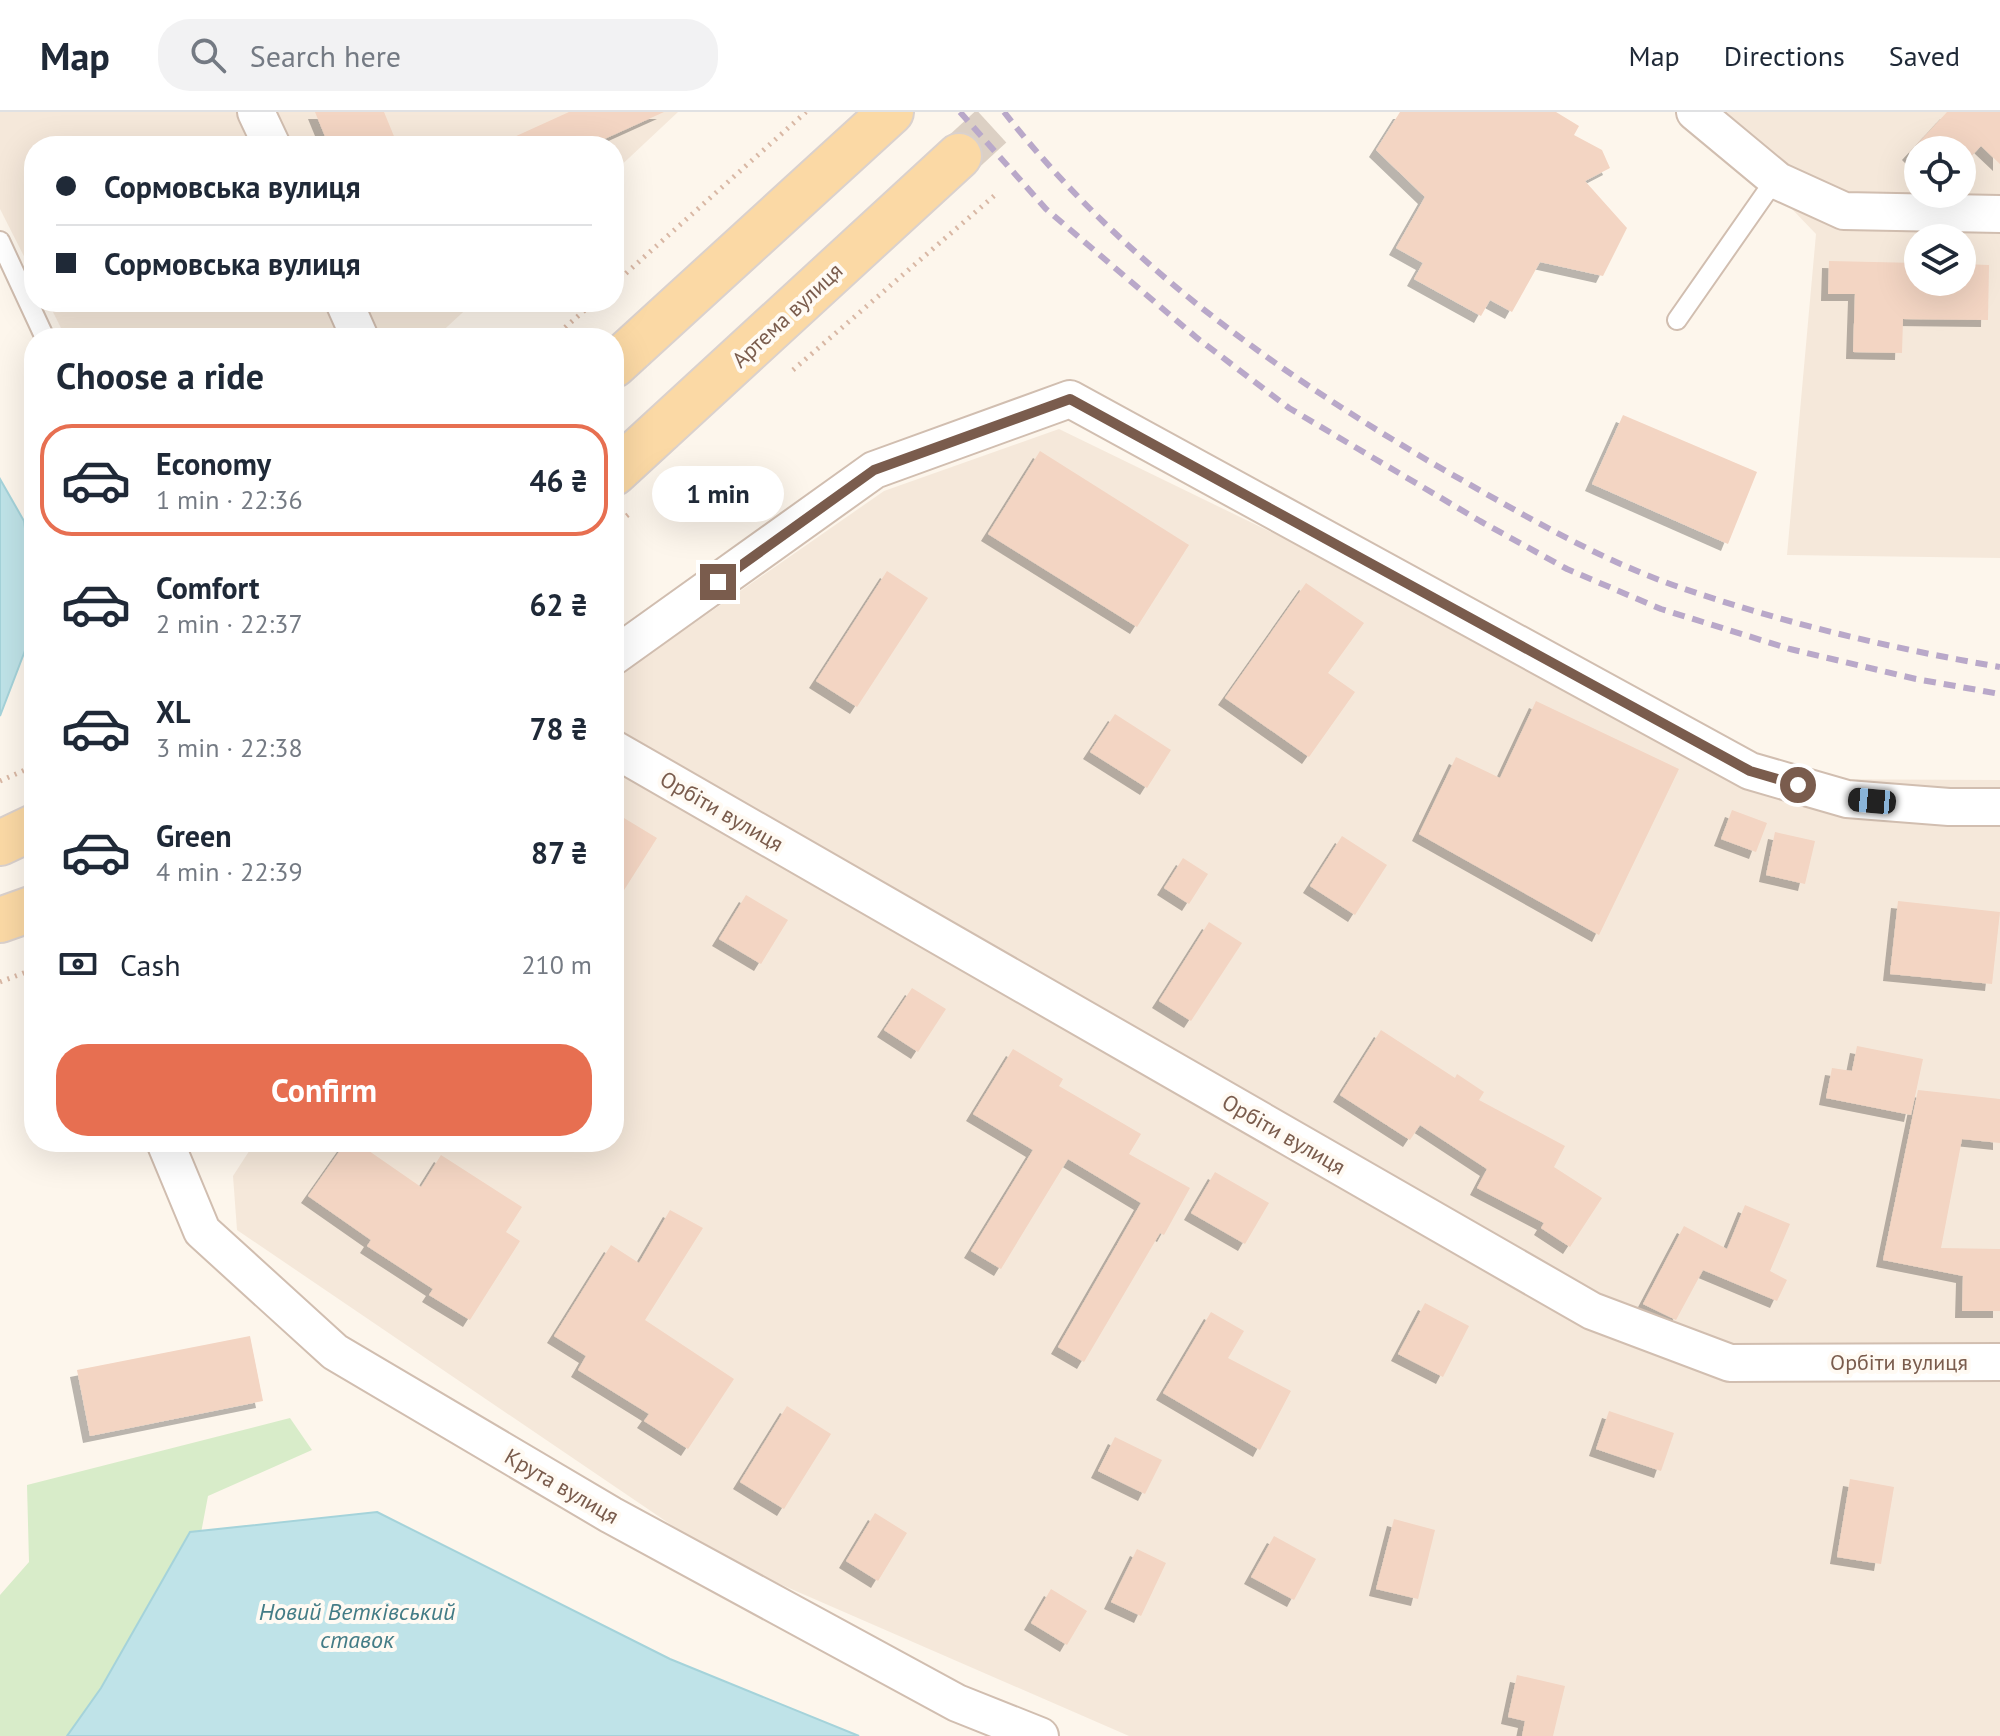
<!DOCTYPE html>
<meta charset="utf-8">
<style>
:root{--surface:#fff;--page:#f2f2f3;--text:#1f2937;--muted:#747a83;--line:#e0e1e3;--accent:#e76f51}
body{margin:0;font-family:"PT Sans",sans-serif;background:var(--page);color:var(--text);height:100vh;display:flex;flex-direction:column;font-size:30px;white-space:nowrap}
*{box-sizing:border-box;margin:0}
p{font-size:26px;color:var(--muted)}
.icon{flex:none;width:44px;height:44px;fill:none;stroke:currentColor;stroke-width:2;stroke-linecap:round;stroke-linejoin:round}
.map{position:relative;flex:1;overflow:hidden}
.details{position:absolute;left:24px;top:216px;width:600px;height:824px;display:flex;flex-direction:column;background:var(--surface);border-radius:32px;box-shadow:0 8px 32px #0002}
.details>*{flex:none}
.banner{position:absolute;left:24px;top:24px;width:600px;height:176px;border-radius:32px;box-shadow:0 8px 32px #0002;display:grid;align-content:center;height:176px;padding:0 32px;background:var(--surface)}
.fabs{position:absolute;left:1904px;top:24px;display:grid;gap:16px}
.fabs a{display:grid;place-items:center;width:72px;height:72px;border-radius:50%;background:var(--surface);box-shadow:0 8px 32px #0002;font-size:40px}
.end{position:absolute;width:36px;height:36px;margin:-18px;border:10px solid #7a5c4d;background:#fff;box-shadow:0 0 0 4px #fff}
.from{border-radius:50%}
.bubble{position:absolute;height:56px;border-radius:28px;background:var(--surface);box-shadow:0 8px 32px #0002;font-size:26px;font-weight:600;line-height:56px;text-align:center}
.car{position:absolute;width:24px;height:48px;margin:-24px -12px;border-radius:10px;box-shadow:0 0 6px 2px #0007;background:linear-gradient(#222 24%,#8ab4d8 0 40%,#222 0 76%,#8ab4d8 0 86%,#222 0)}
.banner b{display:flex;align-items:center;gap:28px;height:76px;font-size:30px}
.banner b+b{border-top:2px solid var(--line)}
.banner i{width:20px;height:20px;background:var(--text)}
ul{padding:0;list-style:none}
li{display:flex;align-items:center;gap:24px;height:112px;margin:0 16px 12px;padding:0 16px;border:4px solid transparent;border-radius:32px}
li div{flex:1}
li b{display:block;font-size:30px}
li em{font-style:normal;font-weight:600}
li.current{border-color:var(--accent)}
li>.icon{width:72px;height:72px;stroke-width:1.5}
h2{padding:0 32px;font-size:36px;line-height:96px}
.pay{display:flex;align-items:center;gap:20px;height:88px;padding:0 32px;font-size:30px}
.pay p{margin-inline-start:auto}
.primary-button{display:flex;gap:16px;margin-top:auto;padding:16px 32px}
.primary-button a{flex:1;height:92px;border-radius:32px;background:var(--accent);color:#fff;font-size:32px;font-weight:600;line-height:92px;text-align:center}
header{display:flex;align-items:center;gap:48px;box-sizing:border-box;height:112px;padding:0 40px;background:var(--surface);border-bottom:2px solid var(--line)}
header strong{font-size:38px}
nav{display:flex;gap:44px;margin-inline-start:auto;font-size:28px}
.search{width:560px;height:72px;background:var(--page);display:flex;align-items:center;gap:20px;box-sizing:border-box;padding:0 28px;border-radius:32px;color:var(--muted);font-size:30px}
.map>svg:first-child{display:block}
</style>
<header>
<strong>Map</strong>
<div class="search"><svg class="icon" aria-label="search" viewBox="0 0 24 24"><circle cx="10" cy="10" r="6"/><path d="M15 15l6 6"/></svg>Search here</div>
<nav><a>Map</a><a>Directions</a><a>Saved</a></nav>
</header>
<div class="map">
<svg width="2000" height="1624" viewBox="0 0 2000 1624">
<defs>
<filter id="shadow"><feDropShadow dx="-7" dy="7" stdDeviation="0" flood-color="#0004"/></filter>
</defs>
<rect width="100%" height="100%" fill="#fdf6ec"/>
<!-- residential -->
<g fill="#f5e8da" fill-rule="evenodd">
<path d="M0,0H678L614,60V34H34V164L0,97Z"/>
<path d="M1699,0H2000V446L1787,443L1816,122ZM1918,38H1962V82H1918ZM1918,126H1962V170H1918Z"/>
<path d="M48,190H474L435,226H66Z"/>
<path d="M1059,317L1779,667L2000,668V1624H1129L720,1446L237,1118L233,1064L255,1030H614V567L884,379Z"/>
</g>
<!-- green -->
<path fill="#d8ecc9" d="M290,1306L312,1338L208,1384L191,1474L91,1624H0V1483L29,1450L27,1373Z"/>
<!-- water -->
<g fill="#bfe3e8" stroke="#a5d3da" stroke-width="2">
<path d="M0,367L24,409L34,481V515L0,604Z"/>
<path d="M377,1400L670,1547L859,1624H67L101,1576L190,1420Z"/>
</g>
<!-- building -->
<g fill="#f3d5c3" filter="url(#shadow)">
<path d="M315,0H384L398,34H329Z"/>
<path d="M569,0H664L589,34H494Z"/>
<path d="M1400,0H1556L1579,14L1574,23L1602,38L1610,56L1585,69L1627,116L1603,164L1540,150L1512,200L1490,188L1481,204L1414,167L1423,151L1396,136L1425,85L1376,38Z"/>
<path d="M1947,0H2000V52L1981,34L1962,54V38H1918V50L1909,41Z"/>
<path d="M1829,149L1918,151V170H1962V152L1989,153L1988,208L1903,207L1902,241L1853,240L1855,182H1828Z"/>
<path d="M1623,303L1757,360L1728,432L1592,372Z"/>
<path d="M1040,339L1189,433L1137,515L988,422Z"/>
<path d="M887,459L928,486L857,595L816,569Z"/>
<path d="M1306,471L1364,511L1328,561L1355,580L1309,645L1225,586Z"/>
<path d="M1536,589L1679,657L1599,823L1419,722L1456,645L1500,666Z"/>
<path d="M1115,602L1171,638L1147,676L1090,640Z"/>
<path d="M1732,698L1767,711L1756,740L1721,727Z"/>
<path d="M614,700L657,726L614,794Z"/>
<path d="M1775,720L1815,729L1805,772L1766,763Z"/>
<path d="M1342,724L1387,753L1355,803L1310,774Z"/>
<path d="M1183,746L1208,762L1189,792L1164,776Z"/>
<path d="M746,783L788,808L761,852L719,827Z"/>
<path d="M1898,789L2000,800L1992,872L1890,862Z"/>
<path d="M1209,810L1242,831L1191,909L1159,889Z"/>
<path d="M912,876L946,897L918,940L884,918Z"/>
<path d="M1381,918L1455,966L1457,962L1484,980L1479,988L1565,1034L1554,1055L1602,1086L1570,1135L1541,1116L1544,1111L1477,1076L1487,1057L1420,1013L1410,1028L1340,983Z"/>
<path d="M1857,934L1923,947L1911,1003L1826,986L1832,956L1852,959Z"/>
<path d="M1013,937L1063,967L1059,974L1141,1022L1129,1042L1190,1076L1164,1123L1160,1121L1084,1250L1058,1235L1141,1091L1068,1047L1001,1157L971,1139L1033,1038L973,1002Z"/>
<path d="M1918,978L2000,987V1031L1962,1027L1941,1136L2000,1137V1199H1962L1963,1164L1883,1148Z"/>
<path d="M346,1030H356L421,1075L441,1043L522,1095L506,1120L520,1129L470,1208L429,1183L433,1177L367,1134L371,1128L308,1084Z"/>
<path d="M1215,1060L1269,1091L1245,1132L1191,1101Z"/>
<path d="M1745,1093L1790,1112L1770,1159L1787,1168L1777,1189L1703,1158L1676,1208L1643,1192L1684,1114L1727,1137Z"/>
<path d="M670,1098L703,1116L645,1208L734,1267L688,1337L644,1309L649,1302L578,1258L586,1244L554,1224L611,1133L639,1151Z"/>
<path d="M1425,1191L1469,1214L1443,1265L1398,1242Z"/>
<path d="M1211,1200L1244,1219L1228,1246L1291,1279L1260,1338L1163,1281Z"/>
<path d="M250,1224L263,1289L90,1324L77,1258Z"/>
<path d="M787,1294L831,1322L784,1397L740,1370Z"/>
<path d="M1609,1299L1674,1321L1661,1359L1596,1337Z"/>
<path d="M1115,1325L1162,1348L1145,1382L1098,1359Z"/>
<path d="M1850,1367L1894,1375L1881,1452L1837,1445Z"/>
<path d="M875,1401L907,1421L878,1469L846,1449Z"/>
<path d="M1394,1407L1435,1418L1418,1487L1376,1477Z"/>
<path d="M1274,1424L1316,1447L1294,1488L1251,1465Z"/>
<path d="M1137,1437L1166,1451L1141,1504L1111,1490Z"/>
<path d="M1051,1477L1087,1499L1067,1533L1031,1511Z"/>
<path d="M1517,1563L1565,1574L1553,1624H1522L1525,1609L1508,1605Z"/>
</g>
<g fill="none" stroke-linecap="round" stroke-linejoin="round">
<!-- primary-tunnel -->
<path stroke="#dcd0c4" stroke-width="44" stroke-dasharray="44 22" stroke-linecap="butt" d="M959,44L1007,0"/>
<defs>
<g id="service">
<path d="M0,129L45,226"/>
<path d="M1677,208L1765,82L1778,69"/>
</g>
<g id="minor">
<path d="M256,0L272,34"/>
<path d="M1695,0L1778,69L1844,99L2000,102"/>
<path d="M344,190L360,226"/>
<path d="M614,544L874,358L1070,287L1750,659L1847,687L1949,695H2000"/>
<path d="M614,637L1592,1199L1730,1251L2000,1250"/>
<path d="M165,1030L202,1119L335,1240L611,1403L957,1591L1040,1624"/>
</g>
<g id="primary">
<path d="M614,253L891,0"/>
<path d="M614,361L959,44"/>
<path d="M0,731L34,715"/>
<path d="M0,808L34,796"/>
</g>
</defs>
<!-- service casing -->
<use href="#service" stroke="#d1beb0" stroke-width="22"/>
<!-- minor casing -->
<use href="#minor" stroke="#d1beb0" stroke-width="40"/>
<!-- primary casing -->
<use href="#primary" stroke="#dad1cd" stroke-width="48"/>
<!-- path -->
<g stroke="#d9b8a5" stroke-width="5" stroke-dasharray="2 6" stroke-linecap="butt">
<path d="M614,172L806,0"/>
<path d="M553,226L594,190"/>
<path d="M793,258L995,83"/>
<path d="M614,414L629,402"/>
<path d="M0,669L34,654"/>
<path d="M0,870L34,857"/>
</g>
<!-- service -->
<use href="#service" stroke="#fff" stroke-width="18"/>
<!-- minor -->
<use href="#minor" stroke="#fff" stroke-width="36"/>
<!-- primary -->
<use href="#primary" stroke="#fbd9a5" stroke-width="44"/>
<!-- rail -->
<g stroke="#b9a8c9" stroke-width="6" stroke-dasharray="12 8" stroke-linecap="butt">
<path d="M960,0L1046,97L1197,226L1289,296L1480,409L1567,457L1661,497L1790,537L1916,567L2000,582"/>
<path d="M1004,0C1127,157 1295,274 1467,371C1534,409 1600,447 1673,473C1779,510 1889,536 2000,555"/>
</g>
</g>
<g fill="none" stroke-linecap="round" stroke-linejoin="round">
<!-- route -->
<path stroke="#7a5c4d" stroke-width="10" d="M718,470L874,358L1070,287L1750,659L1798,673"/>
</g>
<g text-anchor="middle" stroke-width="8" stroke-linejoin="round" paint-order="stroke">
<!-- street labels -->
<g font-size="22" fill="#7a5c4d" stroke="#fffaf3">
<text transform="translate(787 203) rotate(-43)" y="8">Артема вулиця</text>
<text transform="translate(722 699) rotate(30)" y="8">Орбіти вулиця</text>
<text transform="translate(1284 1022) rotate(30)" y="8">Орбіти вулиця</text>
<text x="1899" y="1258">Орбіти вулиця</text>
<text transform="translate(562 1374) rotate(30)" y="8">Крута вулиця</text>
</g>
<!-- water labels -->
<g font-size="24" font-style="italic" fill="#437c86" stroke="#fffaf3">
<text x="357" y="1508">Новий Ветківський<tspan x="357" dy="28">ставок</tspan></text>
</g>
</g>
</svg>
<div class="fabs">
<a><svg class="icon" aria-label="locate" viewBox="0 0 24 24"><circle cx="12" cy="12" r="6"/><path d="M12 2v4M12 18v4M2 12h4M18 12h4"/></svg></a>
<a><svg class="icon" aria-label="layers" viewBox="0 0 24 24"><path d="M12 4l9 5-9 5-9-5zM3 14l9 5 9-5"/></svg></a>
</div>
<i class="end from" style="left:1798px;top:673px"></i>
<i class="end" style="left:718px;top:470px"></i>
<div class="bubble" style="left:652px;top:354px;width:132px">1 min</div>
<i class="car" style="left:1872px;top:689px;rotate:275deg"></i>
<div class="banner">
<b><i class="from"></i>Сормовська вулиця</b>
<b><i></i>Сормовська вулиця</b>
</div>
<section class="details">
<h2>Choose a ride</h2>
<ul>
<li class="current"><svg class="icon" aria-label="car" viewBox="0 0 24 24"><path d="M5 17H2v-5l4-1 3-4h7l3 4 3 1v5h-3M9 17h6M6 11h13"/><circle cx="7" cy="17" r="2"/><circle cx="17" cy="17" r="2"/></svg><div><b>Economy</b><p>1 min · 22:36</p></div><em>46 ₴</em></li>
<li><svg class="icon" aria-label="car" viewBox="0 0 24 24"><path d="M5 17H2v-5l4-1 3-4h7l3 4 3 1v5h-3M9 17h6M6 11h13"/><circle cx="7" cy="17" r="2"/><circle cx="17" cy="17" r="2"/></svg><div><b>Comfort</b><p>2 min · 22:37</p></div><em>62 ₴</em></li>
<li><svg class="icon" aria-label="car" viewBox="0 0 24 24"><path d="M5 17H2v-5l4-1 3-4h7l3 4 3 1v5h-3M9 17h6M6 11h13"/><circle cx="7" cy="17" r="2"/><circle cx="17" cy="17" r="2"/></svg><div><b>XL</b><p>3 min · 22:38</p></div><em>78 ₴</em></li>
<li><svg class="icon" aria-label="car" viewBox="0 0 24 24"><path d="M5 17H2v-5l4-1 3-4h7l3 4 3 1v5h-3M9 17h6M6 11h13"/><circle cx="7" cy="17" r="2"/><circle cx="17" cy="17" r="2"/></svg><div><b>Green</b><p>4 min · 22:39</p></div><em>87 ₴</em></li>
</ul>
<div class="pay"><svg class="icon" aria-label="cash" viewBox="0 0 24 24"><path d="M3 7h18v10H3z"/><circle cx="12" cy="12" r="2"/></svg>Cash<p>210 m</p></div>
<div class="primary-button"><a>Confirm</a></div>
</section>
</div>
